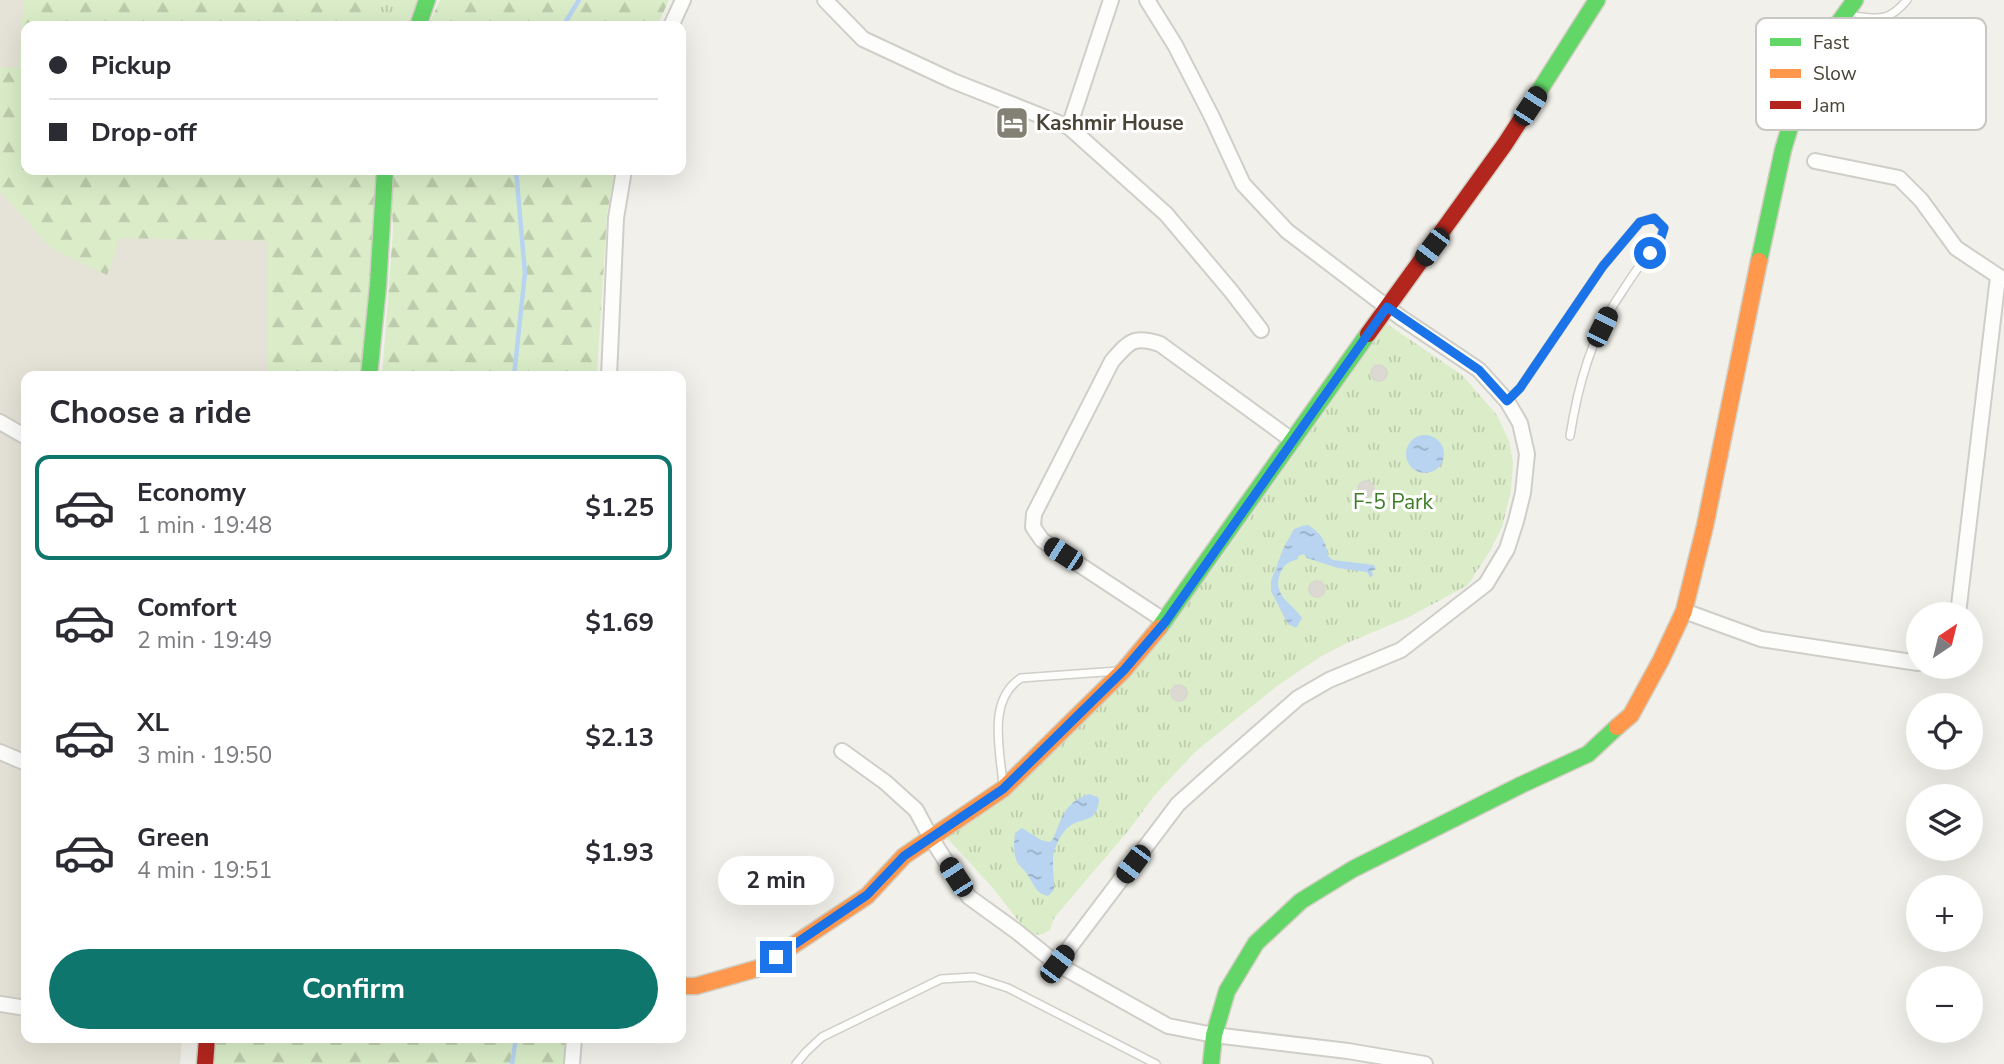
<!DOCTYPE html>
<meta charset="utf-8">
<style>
:root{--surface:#fff;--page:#f2f2f3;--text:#2b2b33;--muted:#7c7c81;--line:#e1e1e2;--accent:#0f766e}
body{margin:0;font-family:"Nunito Sans",sans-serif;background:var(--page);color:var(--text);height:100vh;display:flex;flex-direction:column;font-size:26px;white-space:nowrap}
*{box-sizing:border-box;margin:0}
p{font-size:23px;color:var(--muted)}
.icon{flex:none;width:38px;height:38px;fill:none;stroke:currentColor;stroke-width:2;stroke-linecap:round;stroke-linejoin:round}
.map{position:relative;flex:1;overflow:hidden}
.side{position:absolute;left:21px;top:371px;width:665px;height:672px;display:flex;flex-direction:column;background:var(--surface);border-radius:14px;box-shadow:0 7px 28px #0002}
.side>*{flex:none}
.hud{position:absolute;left:21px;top:21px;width:665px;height:154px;border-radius:14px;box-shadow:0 7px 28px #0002;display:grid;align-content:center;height:154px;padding:0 28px;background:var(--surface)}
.needle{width:46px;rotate:35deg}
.buttons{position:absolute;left:1906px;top:602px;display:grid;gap:14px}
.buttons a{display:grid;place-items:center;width:77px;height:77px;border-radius:50%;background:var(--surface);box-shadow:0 7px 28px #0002;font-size:35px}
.end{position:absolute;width:32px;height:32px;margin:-16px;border:9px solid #1a73e8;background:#fff;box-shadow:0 0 0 4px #fff}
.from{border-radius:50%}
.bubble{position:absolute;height:49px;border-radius:24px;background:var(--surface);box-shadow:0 7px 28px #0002;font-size:23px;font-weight:700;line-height:49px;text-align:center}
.car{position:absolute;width:21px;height:42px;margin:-21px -10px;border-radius:9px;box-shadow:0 0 5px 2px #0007;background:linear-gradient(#222 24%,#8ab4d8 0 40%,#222 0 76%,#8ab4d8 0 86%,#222 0)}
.hud b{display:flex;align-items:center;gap:24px;height:66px;font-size:26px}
.hud b+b{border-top:2px solid var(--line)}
.hud i{width:18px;height:18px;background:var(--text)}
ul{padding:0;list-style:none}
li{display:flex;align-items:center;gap:21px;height:105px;margin:0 14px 10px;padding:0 14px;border:4px solid transparent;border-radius:14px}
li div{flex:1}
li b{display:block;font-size:26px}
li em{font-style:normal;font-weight:700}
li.active{border-color:var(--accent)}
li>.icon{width:63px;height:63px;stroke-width:1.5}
h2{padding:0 28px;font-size:32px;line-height:84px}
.cta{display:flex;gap:14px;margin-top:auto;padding:14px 28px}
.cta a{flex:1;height:80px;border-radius:42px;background:var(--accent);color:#fff;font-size:28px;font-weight:700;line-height:80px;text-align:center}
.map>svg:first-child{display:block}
</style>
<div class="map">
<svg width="2004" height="1064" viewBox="0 0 2004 1064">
<defs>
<pattern id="forest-firs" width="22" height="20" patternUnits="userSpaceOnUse" patternTransform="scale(1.75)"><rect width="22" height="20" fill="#daedc8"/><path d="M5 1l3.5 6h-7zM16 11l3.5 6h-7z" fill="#bdccac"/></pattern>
<pattern id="park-tufts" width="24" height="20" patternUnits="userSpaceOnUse" patternTransform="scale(1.75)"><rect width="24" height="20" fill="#daedc8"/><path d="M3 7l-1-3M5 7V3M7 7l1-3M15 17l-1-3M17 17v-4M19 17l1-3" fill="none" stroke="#bdccac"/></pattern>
<pattern id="water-ripples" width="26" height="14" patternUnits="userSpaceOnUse" patternTransform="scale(1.75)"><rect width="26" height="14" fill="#b8d4f1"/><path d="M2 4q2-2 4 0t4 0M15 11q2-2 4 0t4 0" fill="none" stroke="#98aec4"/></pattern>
</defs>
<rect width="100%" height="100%" fill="#f1f0ea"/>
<!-- residential -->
<path fill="#e5e2d7" d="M0,0H420L409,26H26V170H373L355,376H26V1038H182L180,1064H0Z"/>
<!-- forest -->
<g fill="url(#forest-firs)">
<path d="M24,0H363L373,26H26V170H381L360,376H267L268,241L120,238L107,275L51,248L0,191V67L18,68Z"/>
<path d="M440,0H669L657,26H428Z"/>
<path d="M393,170H615L607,214L597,376H382L393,231L391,184Z"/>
<path d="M211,1038H567L566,1064H210Z"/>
</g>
<!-- park -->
<g fill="url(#park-tufts)">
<path d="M358,0H417L406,26H371Z"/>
<path d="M1387,324L1462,375L1497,415L1509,441L1513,462L1511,491L1502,527L1490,551L1468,585L1409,617L1347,643L1320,657L1277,686L1195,752L1154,796L1128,831L1054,918L1050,930L1043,934L1032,935L1024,928L993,888L947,838L1212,571Z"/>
</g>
<!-- water -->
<g fill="url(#water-ripples)">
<circle cx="1425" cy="454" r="19"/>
<path d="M1308,525C1321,533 1326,541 1328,556L1333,560L1374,565L1376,569L1372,571L1373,576L1370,577L1367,572L1338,568L1307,558L1304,554L1298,556V559C1287,562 1282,566 1279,577C1274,597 1293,604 1302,618L1296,628L1288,624L1271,591V581L1283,549L1294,529L1302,526Z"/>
<path d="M1089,794L1098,797L1099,801C1096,821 1088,817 1073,824C1065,828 1059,838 1056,846C1050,860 1055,875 1054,890L1048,896C1034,893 1033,881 1025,871C1023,869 1019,865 1017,862C1013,853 1014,842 1015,833L1022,828L1041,840L1050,842L1053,839C1062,819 1063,803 1089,794Z"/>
</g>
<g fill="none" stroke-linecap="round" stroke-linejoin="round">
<!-- stream -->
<g stroke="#b8d4f1" stroke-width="4.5">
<path d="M563,26L579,0"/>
<path d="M514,376L525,273L516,170"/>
<path d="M512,1064L516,1038"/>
</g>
</g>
<!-- building -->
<g fill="#dbd9d2" stroke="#d9d7d0" stroke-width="2">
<circle cx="1379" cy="373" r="8"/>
<circle cx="1366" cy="489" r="8"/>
<circle cx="1317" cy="589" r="8"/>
<circle cx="1179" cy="693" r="8"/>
</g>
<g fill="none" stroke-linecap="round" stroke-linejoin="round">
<defs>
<g id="lane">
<path d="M1846,15C1876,18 1886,25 1907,0"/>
<path d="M1507,401L1520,388L1603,266L1640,222L1654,218L1664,228C1660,243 1651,252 1641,264C1631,277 1623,291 1614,304C1589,343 1577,391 1570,436"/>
<path d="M1003,785C1000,749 987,700 1021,678L1118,671"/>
<path d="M796,1064L806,1052L822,1037L941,979L974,977L1008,988L1156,1064"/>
</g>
<g id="street">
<path d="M825,0L863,39L953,81L1069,127L1166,214L1231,291L1261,330"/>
<path d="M671,26L683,0"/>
<path d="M1069,127L1111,0"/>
<path d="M1815,161L1899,178L1921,200L1956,248L2004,280"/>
<path d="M609,376L616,218L624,170"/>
<path d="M0,422L26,437"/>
<path d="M1684,611L1761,639L1918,663"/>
<path d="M1958,614L1998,277"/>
<path d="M1165,621L1042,540L1033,527L1034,514L1112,361C1129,342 1133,335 1160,344L1293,441"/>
<path d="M842,751L885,782L916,810L931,838L969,897L1016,931L1057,964L1168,1026L1214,1035L1348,1051L1425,1064"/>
<path d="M0,752L26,763"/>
<path d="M1057,964L1178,804L1217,769L1298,698L1329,680L1401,650L1486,584L1507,549L1516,521L1523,493L1527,454L1520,423L1507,401L1479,370L1400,317L1287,231L1243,184L1212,117L1175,45L1147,0"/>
<path d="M0,1004L26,1008"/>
<path d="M572,1064L574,1038"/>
</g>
<g id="fast">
<path d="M418,26L427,0"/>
<path d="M1534,99L1597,0"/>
<path d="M1759,261L1783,150L1799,97L1815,56L1855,0"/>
<path d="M369,376L378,286L385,170"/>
<path d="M1159,628L1368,334"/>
<path d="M1211,1064L1214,1035L1227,991L1256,943L1301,901L1353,869L1521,785L1588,754L1617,727"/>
</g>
<g id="slow">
<path d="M1617,727L1631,715L1661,660L1684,611L1705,526L1759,261"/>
<path d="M681,986H696L759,968L867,896L904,856L1003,789L1124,670L1159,628"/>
</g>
<g id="jam">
<path d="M1368,334L1505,144L1534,99"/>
<path d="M205,1064L207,1038"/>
</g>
</defs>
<!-- lane casing -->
<use href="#lane" stroke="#cfcec7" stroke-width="10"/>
<!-- street casing -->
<use href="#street" stroke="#cfcec7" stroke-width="18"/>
<!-- fast casing -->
<use href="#fast" stroke="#d1cec1" stroke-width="19"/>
<!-- slow casing -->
<use href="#slow" stroke="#d1cec1" stroke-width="19"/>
<!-- jam casing -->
<use href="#jam" stroke="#d1cec1" stroke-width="19"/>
<!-- lane -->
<use href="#lane" stroke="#fdfdfc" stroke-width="7"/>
<!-- street -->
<use href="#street" stroke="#fdfdfc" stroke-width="14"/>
<!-- fast -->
<use href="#fast" stroke="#63d668" stroke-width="16"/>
<!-- slow -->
<use href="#slow" stroke="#ff974d" stroke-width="16"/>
<!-- jam -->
<use href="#jam" stroke="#b3261e" stroke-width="16"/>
</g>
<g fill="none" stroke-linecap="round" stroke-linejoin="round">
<!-- route -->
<path stroke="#1a73e8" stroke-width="9" d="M776,957L867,895L904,856L1003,789L1124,670L1166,621L1387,307L1479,370L1507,401L1520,388L1603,266L1640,222L1654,218L1664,228L1660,241L1650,253"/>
</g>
<!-- icons -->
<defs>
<symbol id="hotel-square" viewBox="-11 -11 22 22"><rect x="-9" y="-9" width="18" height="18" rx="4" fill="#838074" stroke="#fff"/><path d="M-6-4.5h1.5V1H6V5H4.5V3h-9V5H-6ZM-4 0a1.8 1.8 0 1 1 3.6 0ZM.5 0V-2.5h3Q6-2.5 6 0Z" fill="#fff"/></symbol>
</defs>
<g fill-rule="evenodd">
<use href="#hotel-square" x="993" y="104" width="38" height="38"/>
</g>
<g text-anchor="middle" stroke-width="6" stroke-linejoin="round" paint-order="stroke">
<!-- poi labels -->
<g font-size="21" font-weight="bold" fill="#484335" stroke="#fff" text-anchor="start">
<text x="1036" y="130">Kashmir House</text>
</g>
<!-- park labels -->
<g font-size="21" fill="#3c7d25" stroke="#fff">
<text x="1393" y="509">F-5 Park</text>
</g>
</g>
<!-- legend -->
<rect x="1756" y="18" width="230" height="112" rx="10" fill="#fff" stroke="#c8c7c2" stroke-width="2"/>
<rect x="1770" y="38" width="31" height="8" fill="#63d668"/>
<rect x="1770" y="69" width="31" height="9" fill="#ff974d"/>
<rect x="1770" y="101" width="31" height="8" fill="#b3261e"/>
<g font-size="19" fill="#484335">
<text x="1813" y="49">Fast</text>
<text x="1813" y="80">Slow</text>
<text x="1813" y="112">Jam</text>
</g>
</svg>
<div class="buttons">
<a><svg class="needle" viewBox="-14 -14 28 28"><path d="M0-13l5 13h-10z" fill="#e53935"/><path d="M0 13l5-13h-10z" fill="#7c7c81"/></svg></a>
<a><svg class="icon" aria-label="locate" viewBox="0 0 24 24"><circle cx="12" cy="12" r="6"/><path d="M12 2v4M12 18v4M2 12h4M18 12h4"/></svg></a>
<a><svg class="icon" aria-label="layers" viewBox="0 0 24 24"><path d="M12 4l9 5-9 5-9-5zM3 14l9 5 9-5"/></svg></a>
<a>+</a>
<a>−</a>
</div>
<i class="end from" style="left:1650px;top:253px"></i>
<i class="end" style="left:776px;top:957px"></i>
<div class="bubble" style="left:718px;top:856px;width:116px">2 min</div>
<i class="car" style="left:1530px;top:106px;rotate:33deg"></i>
<i class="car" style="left:1432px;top:247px;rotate:217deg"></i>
<i class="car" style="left:1602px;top:327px;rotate:26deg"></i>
<i class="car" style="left:1063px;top:554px;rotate:303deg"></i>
<i class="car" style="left:1133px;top:864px;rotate:217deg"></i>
<i class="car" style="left:956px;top:877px;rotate:327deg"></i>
<i class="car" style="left:1057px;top:964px;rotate:37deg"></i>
<div class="hud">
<b><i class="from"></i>Pickup</b>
<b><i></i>Drop-off</b>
</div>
<section class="side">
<h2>Choose a ride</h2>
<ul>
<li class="active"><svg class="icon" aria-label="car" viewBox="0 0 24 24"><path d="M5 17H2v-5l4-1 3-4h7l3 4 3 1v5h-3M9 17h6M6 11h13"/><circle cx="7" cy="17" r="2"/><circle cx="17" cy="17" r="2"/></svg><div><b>Economy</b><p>1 min · 19:48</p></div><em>$1.25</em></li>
<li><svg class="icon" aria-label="car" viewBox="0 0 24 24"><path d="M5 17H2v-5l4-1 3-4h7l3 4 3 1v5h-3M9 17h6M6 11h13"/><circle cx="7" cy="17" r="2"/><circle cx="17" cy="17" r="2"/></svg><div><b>Comfort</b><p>2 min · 19:49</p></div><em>$1.69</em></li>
<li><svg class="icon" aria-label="car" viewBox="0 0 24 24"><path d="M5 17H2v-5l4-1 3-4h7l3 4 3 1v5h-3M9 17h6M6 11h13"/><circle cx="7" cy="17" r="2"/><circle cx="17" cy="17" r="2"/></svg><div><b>XL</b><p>3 min · 19:50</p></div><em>$2.13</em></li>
<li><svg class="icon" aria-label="car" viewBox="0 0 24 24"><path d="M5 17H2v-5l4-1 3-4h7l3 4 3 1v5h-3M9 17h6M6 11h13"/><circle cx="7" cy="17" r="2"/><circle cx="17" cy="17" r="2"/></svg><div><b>Green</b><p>4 min · 19:51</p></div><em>$1.93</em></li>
</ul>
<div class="cta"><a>Confirm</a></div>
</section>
</div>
